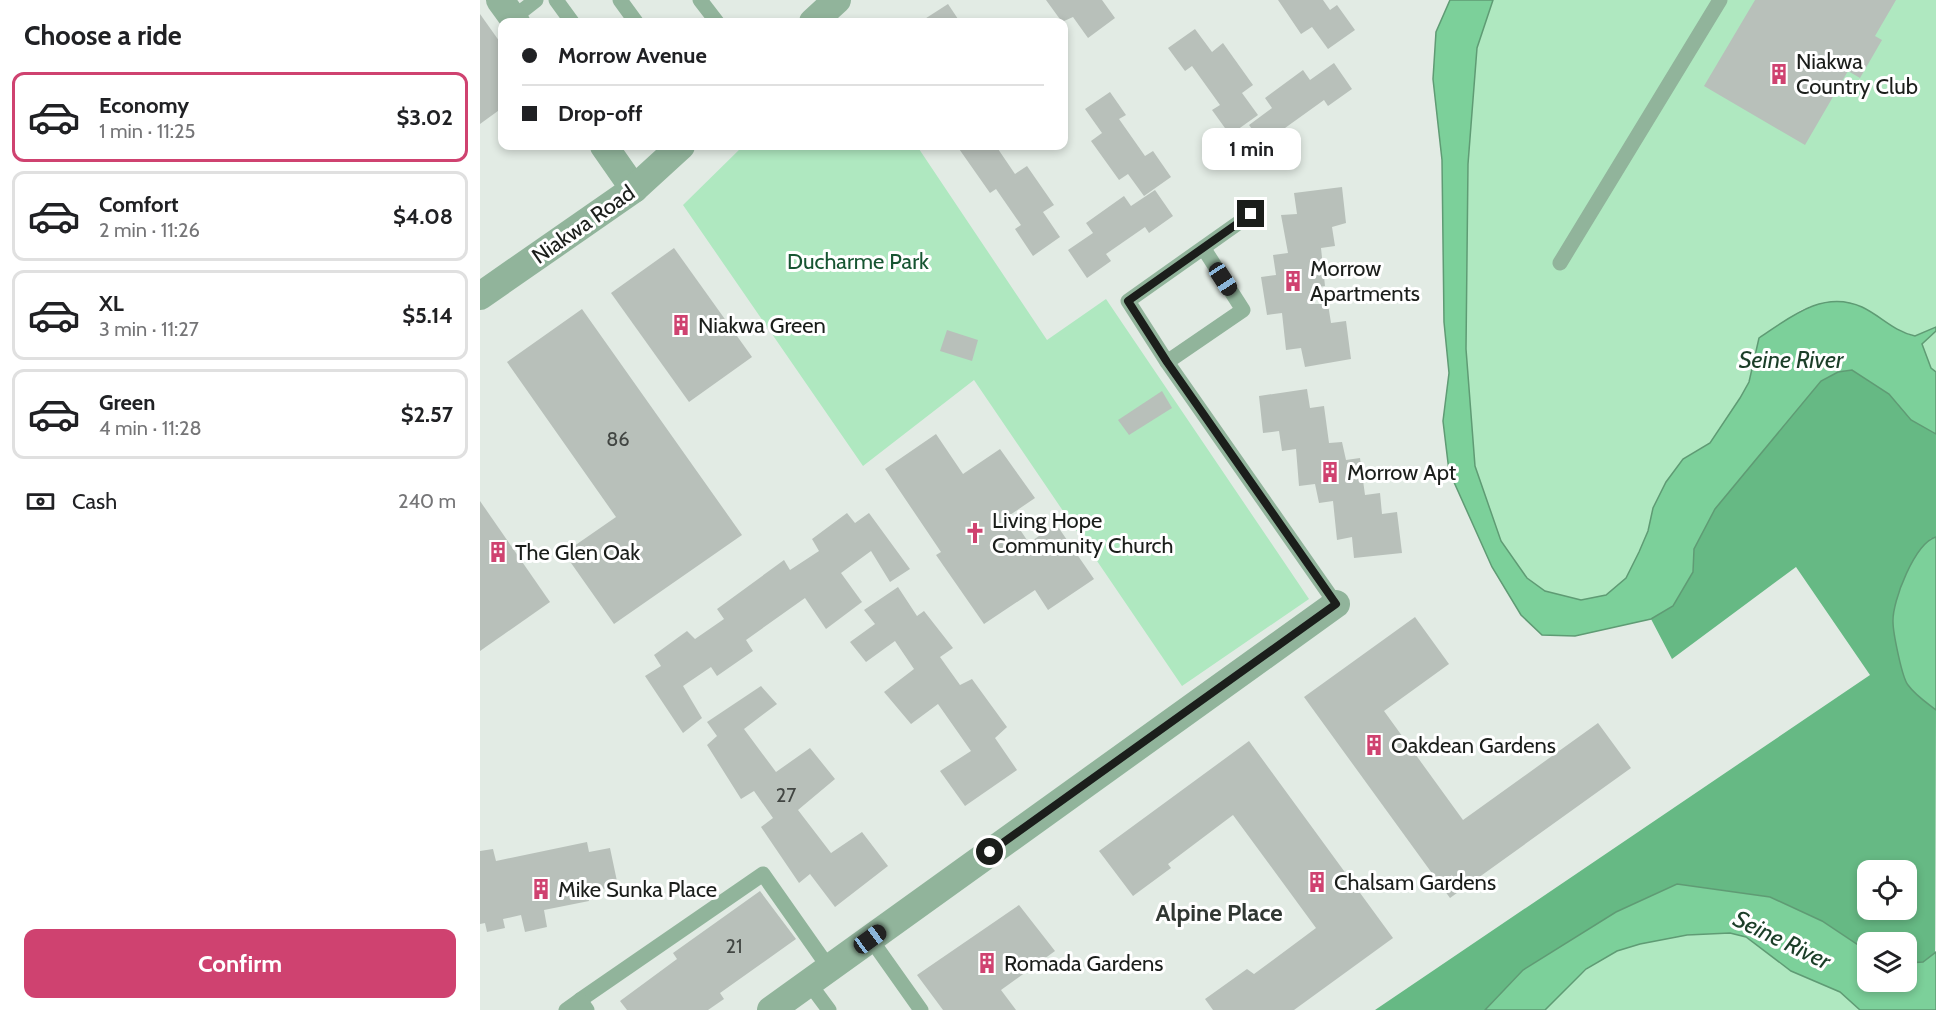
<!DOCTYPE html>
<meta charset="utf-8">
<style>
:root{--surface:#fff;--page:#f2f2f2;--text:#202124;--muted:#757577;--line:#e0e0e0;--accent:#cf4270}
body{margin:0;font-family:Cabin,sans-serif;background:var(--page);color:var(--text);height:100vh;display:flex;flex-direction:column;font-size:22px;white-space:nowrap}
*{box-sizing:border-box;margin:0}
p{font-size:20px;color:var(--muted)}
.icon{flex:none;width:33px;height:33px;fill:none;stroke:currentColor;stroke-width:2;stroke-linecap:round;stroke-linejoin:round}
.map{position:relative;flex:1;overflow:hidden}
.details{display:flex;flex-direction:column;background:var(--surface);width:480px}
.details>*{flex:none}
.top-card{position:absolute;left:18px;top:18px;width:570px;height:132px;border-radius:12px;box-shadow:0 3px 9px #0003;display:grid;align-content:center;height:132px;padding:0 24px;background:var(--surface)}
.tools{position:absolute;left:1377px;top:860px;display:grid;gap:12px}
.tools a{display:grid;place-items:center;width:60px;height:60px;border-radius:12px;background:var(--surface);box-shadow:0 3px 9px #0003;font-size:30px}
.end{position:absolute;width:27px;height:27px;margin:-14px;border:8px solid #1b1e1b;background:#fff;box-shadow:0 0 0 3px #fff}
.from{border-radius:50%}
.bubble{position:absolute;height:42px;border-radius:12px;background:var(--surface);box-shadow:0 3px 9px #0003;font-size:20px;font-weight:700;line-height:42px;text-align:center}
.car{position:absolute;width:18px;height:36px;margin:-18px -9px;border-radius:8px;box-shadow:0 0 4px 2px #0007;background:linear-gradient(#222 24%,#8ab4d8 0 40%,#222 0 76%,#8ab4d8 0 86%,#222 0)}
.top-card b{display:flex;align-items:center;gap:21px;height:57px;font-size:22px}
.top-card b+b{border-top:2px solid var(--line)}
.top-card i{width:15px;height:15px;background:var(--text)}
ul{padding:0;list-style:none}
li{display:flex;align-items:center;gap:18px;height:90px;margin:0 12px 9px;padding:0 12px;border:3px solid var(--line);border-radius:12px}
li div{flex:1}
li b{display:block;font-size:22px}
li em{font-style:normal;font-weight:700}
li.active{border-color:var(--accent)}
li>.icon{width:54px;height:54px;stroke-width:1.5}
h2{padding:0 24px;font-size:27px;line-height:72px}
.pay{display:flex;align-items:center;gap:15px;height:66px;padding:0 24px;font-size:22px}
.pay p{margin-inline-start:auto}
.action{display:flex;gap:12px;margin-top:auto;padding:12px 24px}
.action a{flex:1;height:69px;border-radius:12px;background:var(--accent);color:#fff;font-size:24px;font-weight:700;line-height:69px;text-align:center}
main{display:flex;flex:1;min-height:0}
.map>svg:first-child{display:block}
</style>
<main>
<section class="details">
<h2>Choose a ride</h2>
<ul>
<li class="active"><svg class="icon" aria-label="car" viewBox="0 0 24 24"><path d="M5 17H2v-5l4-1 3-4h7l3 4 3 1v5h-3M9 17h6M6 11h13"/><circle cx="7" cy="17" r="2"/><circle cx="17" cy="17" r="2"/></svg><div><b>Economy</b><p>1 min · 11:25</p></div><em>$3.02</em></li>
<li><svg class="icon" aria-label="car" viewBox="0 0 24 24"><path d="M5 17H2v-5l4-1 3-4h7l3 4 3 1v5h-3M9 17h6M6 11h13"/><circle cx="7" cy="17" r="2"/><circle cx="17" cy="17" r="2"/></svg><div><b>Comfort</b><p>2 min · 11:26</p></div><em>$4.08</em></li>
<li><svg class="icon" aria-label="car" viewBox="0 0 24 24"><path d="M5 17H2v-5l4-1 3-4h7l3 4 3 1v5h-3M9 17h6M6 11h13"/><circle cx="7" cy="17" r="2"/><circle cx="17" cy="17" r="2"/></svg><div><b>XL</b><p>3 min · 11:27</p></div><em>$5.14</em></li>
<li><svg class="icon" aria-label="car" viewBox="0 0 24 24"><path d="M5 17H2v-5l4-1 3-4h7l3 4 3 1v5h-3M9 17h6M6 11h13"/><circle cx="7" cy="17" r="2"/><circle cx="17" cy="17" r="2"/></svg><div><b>Green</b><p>4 min · 11:28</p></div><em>$2.57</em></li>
</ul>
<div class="pay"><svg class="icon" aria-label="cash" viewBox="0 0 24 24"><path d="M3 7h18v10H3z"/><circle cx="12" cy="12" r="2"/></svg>Cash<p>240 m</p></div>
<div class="action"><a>Confirm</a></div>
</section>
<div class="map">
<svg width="1456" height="1010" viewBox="0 0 1456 1010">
<rect width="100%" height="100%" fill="#e2ebe4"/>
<!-- green -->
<g fill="#afe8c0">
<path d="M1013,0H1456V327L1435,336L1409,327L1383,307L1334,305L1321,310L1279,338L1269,382L1260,398L1230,443L1203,459L1186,482L1173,508L1168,531L1159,553L1146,578L1126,595L1101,600L1065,591L1047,578L1021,541L995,466L986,349L988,164L997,48Z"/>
<path d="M263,146H437L567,340L626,299L829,599L702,686L494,380L383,466L203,205Z"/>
<path d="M1456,331V372L1451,368L1442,344Z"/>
<path d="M1250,933L1266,937L1311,971L1360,992L1380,1010H1065C1078,997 1091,983 1105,971C1143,937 1202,935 1250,933Z"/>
</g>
<!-- forest -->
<path fill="#66b984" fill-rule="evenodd" d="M1372,370L1409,394L1431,420L1456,434V537L1450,539L1427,684L1456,710L1455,954L1443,962L1427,963L1426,942H1388L1387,951L1342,921L1290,897L1197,884L1136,912L1043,970L1005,1010H895L1390,675L1316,567L1192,659L1171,619L1193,606L1213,572L1214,549L1235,509L1341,381L1358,372ZM1388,870H1426V909H1388Z"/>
<!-- water -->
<g fill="#7cd09a" stroke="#5f9b74" stroke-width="1.5">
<path d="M970,0H1013L997,48L988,164L986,349L995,466L1021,541L1047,578L1065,591L1101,600L1126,595L1146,578L1159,552L1168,531L1173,508L1186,482L1203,459L1230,443L1260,398L1269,382L1279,338C1309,318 1343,289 1382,307C1401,316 1413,331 1435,336L1456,327V331L1442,344L1451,368L1456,372V434L1431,420L1409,394L1372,370L1358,372L1341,381L1235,509L1214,549L1213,572L1193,606L1171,619L1095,636L1062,635L1041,615L1012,567L969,471L963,421L969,373L964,322L962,160L953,79L956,32Z"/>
<path d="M1456,537V710C1447,703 1435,695 1428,685C1422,678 1413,632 1413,622C1412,601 1435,543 1456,537Z"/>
<path d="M1197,884L1290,897L1342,921L1387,951L1388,981H1426L1427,963L1443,962L1456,952V1010H1380L1360,992L1311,971L1266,937L1250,933L1207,935L1160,944L1137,951L1106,969L1065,1010H1005L1043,970L1136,912Z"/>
</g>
<!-- building -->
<g fill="#b8c0ba">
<path d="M566,0H622L635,18L608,38L593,17L582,22Z"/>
<path d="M798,0H843L850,10L857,5L875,30L848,49L832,27L821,34Z"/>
<path d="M1275,0H1416L1395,36L1402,40L1380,78L1368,71L1325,145L1224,86Z"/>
<path d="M468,4L480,22H440Z"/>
<path d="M0,14L22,45V108L0,124Z"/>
<path d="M715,29L732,52L743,43L773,85L762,93L778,115L750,135L732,110L740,105L712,66L705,71L688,48Z"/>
<path d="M854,63L872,89L848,106L844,100L805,128L810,134L787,150L769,125L792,108L785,98L823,70L830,80Z"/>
<path d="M630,92L646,115L639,119L665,156L673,151L691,177L664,196L648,174L639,180L611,141L622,133L605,109Z"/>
<path d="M477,146H516L535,174L547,166L574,205L563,212L580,237L553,256L535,229L541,225L516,189L510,193Z"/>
<path d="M862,187L866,223L852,227L855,246L841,248L845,286L833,288L834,304H848L851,323L866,321L871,359L825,367L821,348L806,350L802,313L787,315L781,277L796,275L793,255L808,253L801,215L817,214L814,193Z"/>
<path d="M675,190L693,216L669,233L665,227L626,254L631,261L607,278L588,250L613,233L606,223L644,196L651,206Z"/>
<path d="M194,248L272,357L209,402L131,293Z"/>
<path d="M102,309L262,535L134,624L84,553L136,517L27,362Z"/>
<path d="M467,330L498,340L492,361L460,351Z"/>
<path d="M827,389L830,408L844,406L849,443L862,442L866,460L880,458L885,495L900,493L902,514L917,512L922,553L874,558L872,537L857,540L853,501L839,503L835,484L819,486L816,449L802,451L799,431L783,433L779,396Z"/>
<path d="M682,391L692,408L649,435L638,420Z"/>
<path d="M456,434L483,474L520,449L555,498L530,515L549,543L576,524L614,579L568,610L555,590L504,624L456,555L461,552L405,469Z"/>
<path d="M0,501L70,602L0,651Z"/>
<path d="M367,513L375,523L389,513L430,569L410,582L391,551L361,573L382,602L346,629L325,598L266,640L273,651L237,676L231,667L203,686L222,718L203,733L165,676L181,666L174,655L207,631L215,639L244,619L237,609L304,560L310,570L339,551L332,539Z"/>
<path d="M418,587L437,616L444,611L473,648L460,657L480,685L492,679L527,727L515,738L537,770L485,806L460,771L491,751L458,704L431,724L404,692L434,669L415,641L386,662L370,642L395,624L384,610Z"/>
<path d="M935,617L969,664L904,711L983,820L1118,723L1151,768L970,898L824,697Z"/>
<path d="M281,686L297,704L264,729L296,772L330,748L355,779L318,810L351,853L382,832L408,866L355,907L330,874L319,883L281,827L293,818L274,791L261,799L227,745L237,736L227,722Z"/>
<path d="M769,741L913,938L814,1010H733L725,999L767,969L774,974L836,928L753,815L688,864L691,868L653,896L619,851Z"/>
<path d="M107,842L109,852L130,848L138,886L107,892L109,901L64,910L67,927L45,932L41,915L23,919L25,928L7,932L5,923L0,924V851L13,849L16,861Z"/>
<path d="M280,891L316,939L240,993L244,999L228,1010H147L140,1001L197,959L193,953Z"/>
<path d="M539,905L575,951L521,990L536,1010H463L437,975Z"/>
</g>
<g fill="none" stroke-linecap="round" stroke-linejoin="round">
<!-- service -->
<g stroke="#91b49b" stroke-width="15">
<path d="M76,0L92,22"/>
<path d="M140,0L156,22"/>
<path d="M220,0L237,22"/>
<path d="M33,18L56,0"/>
<path d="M771,214L648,301L687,362L856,604"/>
<path d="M1080,263L1240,0"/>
<path d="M687,362L763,310L724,249"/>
<path d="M390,938L441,1010"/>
<path d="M329,983L349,1010"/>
<path d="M100,1000L283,874L349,968"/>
<path d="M86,1010L100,1000L107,1010"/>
</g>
<!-- minor -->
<g stroke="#91b49b" stroke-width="28">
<path d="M20,0L36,22"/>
<path d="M333,22L357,0"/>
<path d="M124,146L154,189"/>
<path d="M0,296L154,189L201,146"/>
<path d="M291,1010L856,604"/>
</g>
</g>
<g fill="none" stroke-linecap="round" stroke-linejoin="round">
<!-- route -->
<path stroke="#1b1e1b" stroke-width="8" d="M510,852L856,604L687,362L648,301L771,214"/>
</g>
<!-- icons -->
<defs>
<symbol id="building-bare" viewBox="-9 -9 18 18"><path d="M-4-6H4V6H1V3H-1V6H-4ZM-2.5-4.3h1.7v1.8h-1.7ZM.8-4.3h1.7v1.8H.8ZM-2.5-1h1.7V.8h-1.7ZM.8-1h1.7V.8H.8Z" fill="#cf4270" stroke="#fff" stroke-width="2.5" paint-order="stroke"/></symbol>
<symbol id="church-bare" viewBox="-9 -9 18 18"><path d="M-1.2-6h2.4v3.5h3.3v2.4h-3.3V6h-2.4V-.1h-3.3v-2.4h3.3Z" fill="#cf4270" stroke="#fff" stroke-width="2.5" paint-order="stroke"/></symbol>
</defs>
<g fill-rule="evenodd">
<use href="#building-bare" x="1284" y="59" width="30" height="30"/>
<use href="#building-bare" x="798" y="266" width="30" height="30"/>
<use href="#building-bare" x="186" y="310" width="30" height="30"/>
<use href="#building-bare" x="835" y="457" width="30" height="30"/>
<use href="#church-bare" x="480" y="518" width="30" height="30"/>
<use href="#building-bare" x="3" y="537" width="30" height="30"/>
<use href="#building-bare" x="879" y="730" width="30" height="30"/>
<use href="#building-bare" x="822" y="867" width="30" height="30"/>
<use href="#building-bare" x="46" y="874" width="30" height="30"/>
<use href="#building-bare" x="492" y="948" width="30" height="30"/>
</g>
<g text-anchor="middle" stroke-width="6" stroke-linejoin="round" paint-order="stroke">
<!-- number labels -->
<g font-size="20" fill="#424643">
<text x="138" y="446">86</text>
<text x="306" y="802">27</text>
<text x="254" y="953">21</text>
</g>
<!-- poi labels -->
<g font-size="22" fill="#1b1e1b" stroke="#fff" text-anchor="start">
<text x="1316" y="69">Niakwa<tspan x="1316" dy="25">Country Club</tspan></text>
<text x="830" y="276">Morrow<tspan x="830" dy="25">Apartments</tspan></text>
<text x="218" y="333">Niakwa Green</text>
<text x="867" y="480">Morrow Apt</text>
<text x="512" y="528">Living Hope<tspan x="512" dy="25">Community Church</tspan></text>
<text x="35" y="560">The Glen Oak</text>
<text x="911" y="753">Oakdean Gardens</text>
<text x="854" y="890">Chalsam Gardens</text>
<text x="78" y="897">Mike Sunka Place</text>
<text x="524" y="971">Romada Gardens</text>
</g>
<!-- street labels -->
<g font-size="22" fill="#1b1e1b" stroke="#fff">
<text transform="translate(103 224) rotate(-35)" y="8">Niakwa Road</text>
</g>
<!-- park labels -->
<g font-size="22" fill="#175532" stroke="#fff">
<text x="378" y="269">Ducharme Park</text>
</g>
<!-- water labels -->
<g font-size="24" font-style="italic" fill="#1b3e28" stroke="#fff">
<text x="1311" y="368">Seine River</text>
<text transform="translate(1302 940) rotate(26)" y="8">Seine River</text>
</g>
<!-- neighbourhood labels -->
<g font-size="24" font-weight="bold" fill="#313833" stroke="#fff">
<text x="739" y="921">Alpine Place</text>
</g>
</g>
</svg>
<div class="tools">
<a><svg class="icon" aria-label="locate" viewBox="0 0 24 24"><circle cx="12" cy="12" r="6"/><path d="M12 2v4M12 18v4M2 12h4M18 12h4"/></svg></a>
<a><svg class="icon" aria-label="layers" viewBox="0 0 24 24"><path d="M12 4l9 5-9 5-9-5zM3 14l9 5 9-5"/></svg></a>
</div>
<i class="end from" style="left:510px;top:852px"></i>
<i class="end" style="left:771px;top:214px"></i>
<div class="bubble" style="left:722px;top:128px;width:99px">1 min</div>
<i class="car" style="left:743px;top:279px;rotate:147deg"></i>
<i class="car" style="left:390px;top:939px;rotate:54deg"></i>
<div class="top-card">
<b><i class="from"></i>Morrow Avenue</b>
<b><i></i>Drop-off</b>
</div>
</div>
</main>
